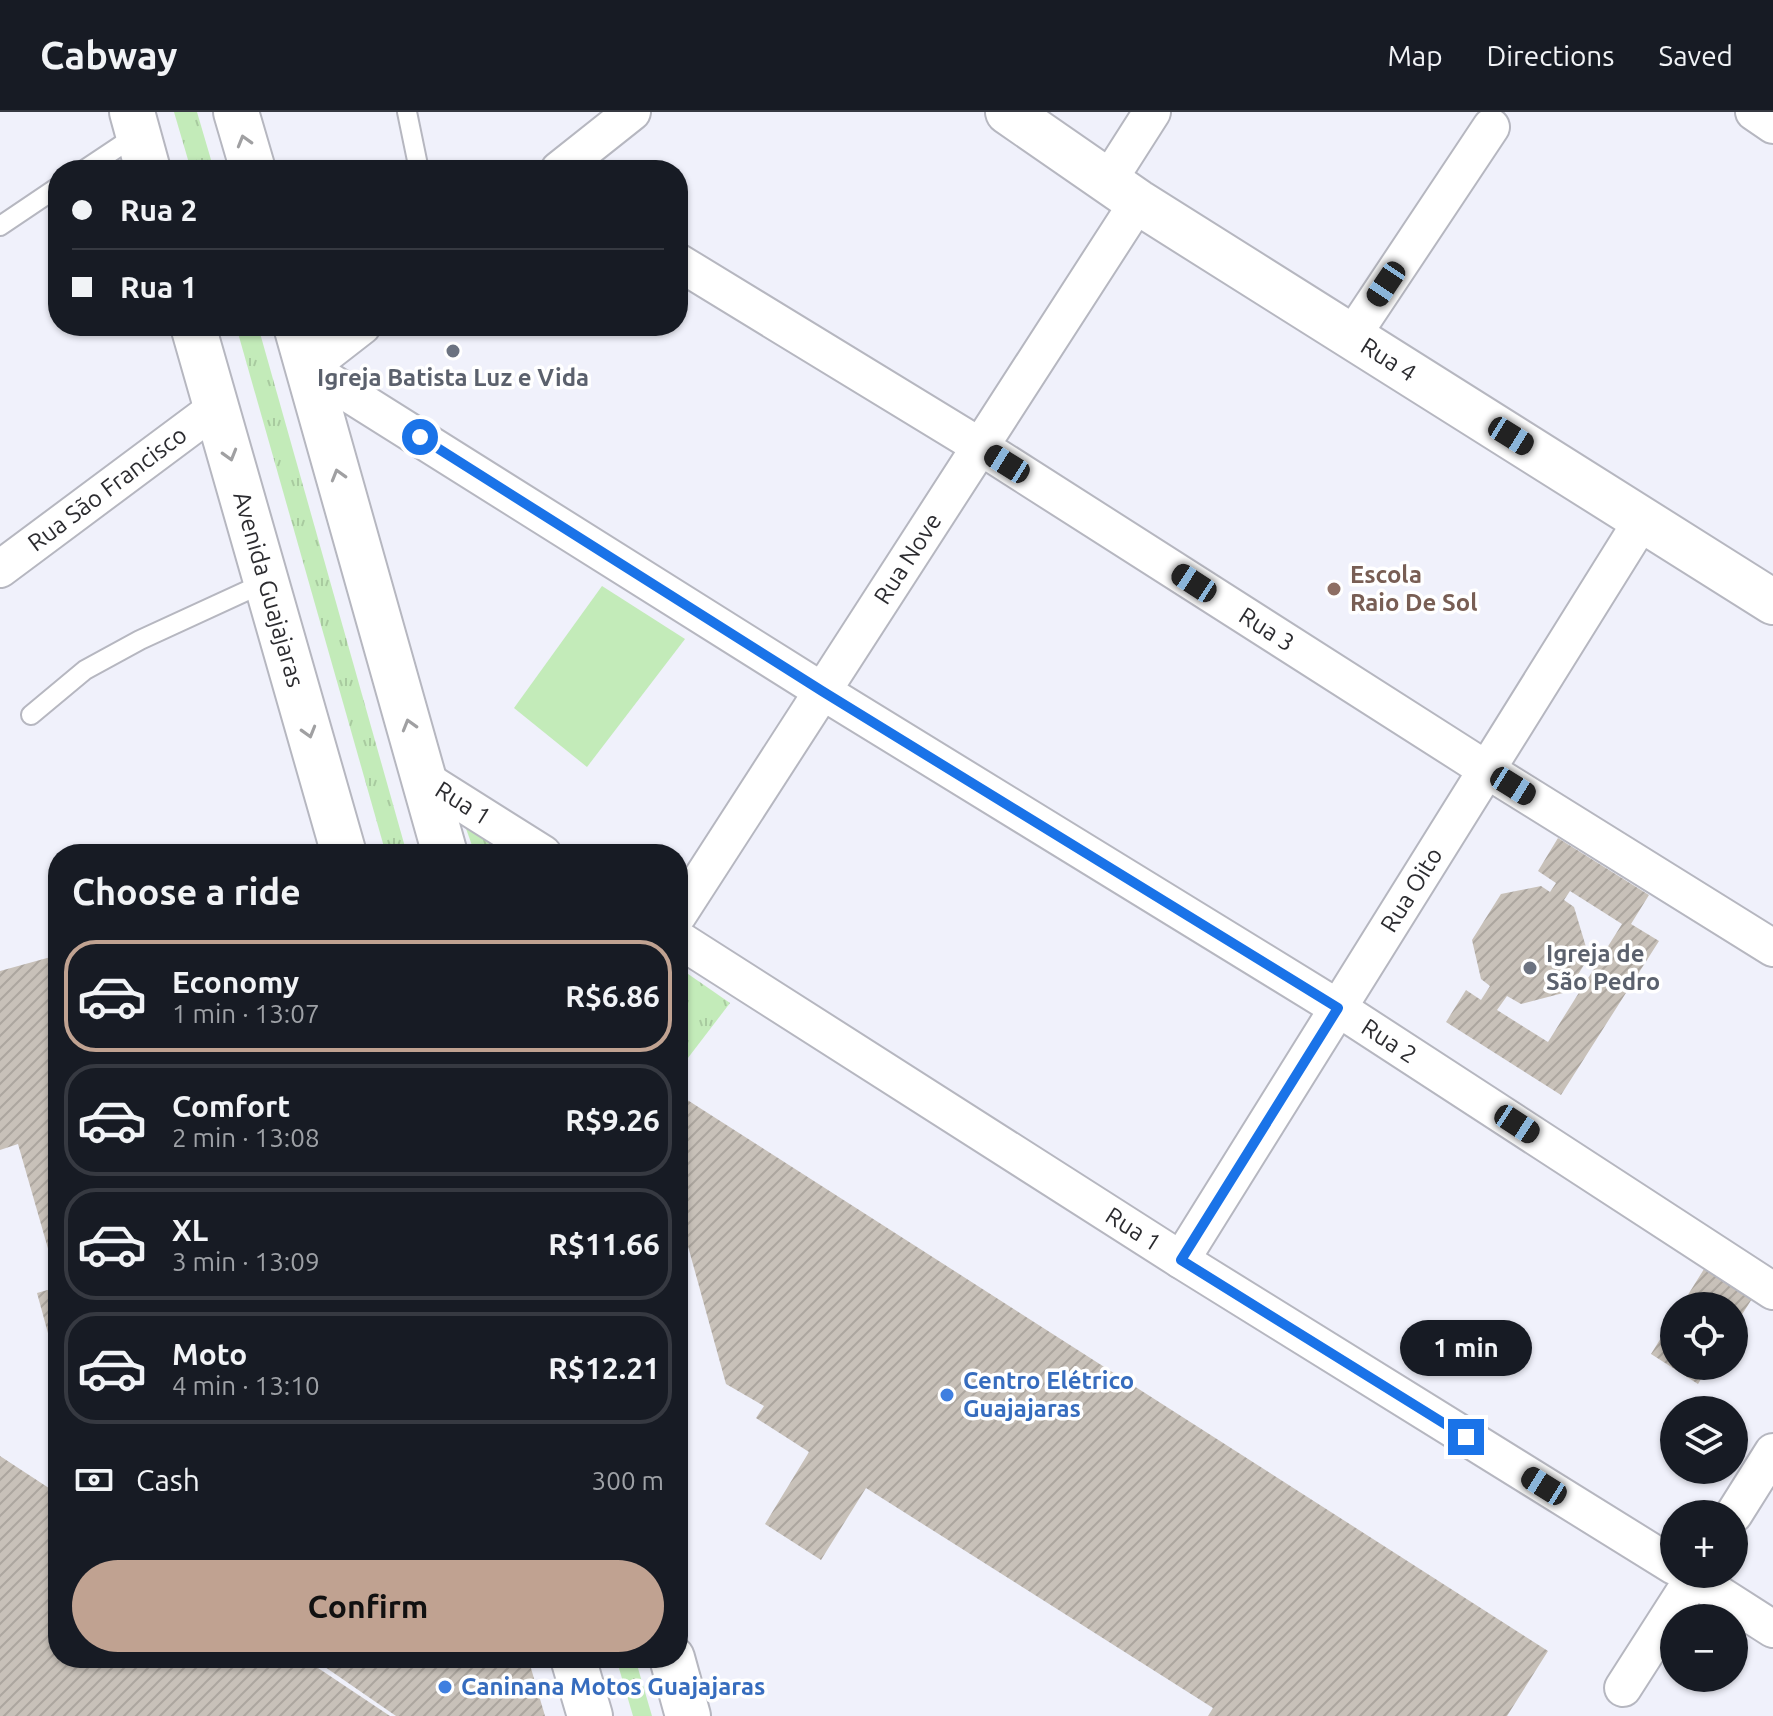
<!DOCTYPE html>
<meta charset="utf-8">
<style>
:root{--surface:#171b24;--page:#20242c;--text:#f1f3f6;--muted:#9ea1a6;--line:#363941;--accent:#c0a291}
body{margin:0;font-family:Ubuntu,sans-serif;background:var(--page);color:var(--text);height:100vh;display:flex;flex-direction:column;font-size:30px;white-space:nowrap}
*{box-sizing:border-box;margin:0}
p{font-size:26px;color:var(--muted)}
.icon{flex:none;width:44px;height:44px;fill:none;stroke:currentColor;stroke-width:2;stroke-linecap:round;stroke-linejoin:round}
.map{position:relative;flex:1;overflow:hidden}
.details{position:absolute;left:48px;top:732px;width:640px;height:824px;display:flex;flex-direction:column;background:var(--surface);border-radius:32px;box-shadow:0 2px 6px #0004}
.details>*{flex:none}
.guide{position:absolute;left:48px;top:48px;width:640px;height:176px;border-radius:32px;box-shadow:0 2px 6px #0004;display:grid;align-content:center;height:176px;padding:0 24px;background:var(--surface)}
.tools{position:absolute;left:1660px;top:1180px;display:grid;gap:16px}
.tools a{display:grid;place-items:center;width:88px;height:88px;border-radius:50%;background:var(--surface);box-shadow:0 2px 6px #0004;font-size:40px}
.end{position:absolute;width:36px;height:36px;margin:-18px;border:10px solid #1a73e8;background:#fff;box-shadow:0 0 0 4px #fff}
.from{border-radius:50%}
.bubble{position:absolute;height:56px;border-radius:28px;background:var(--surface);box-shadow:0 2px 6px #0004;font-size:26px;font-weight:700;line-height:56px;text-align:center}
.car{position:absolute;width:24px;height:48px;margin:-24px -12px;border-radius:10px;box-shadow:0 0 6px 2px #0007;background:linear-gradient(#222 24%,#8ab4d8 0 40%,#222 0 76%,#8ab4d8 0 86%,#222 0)}
.guide b{display:flex;align-items:center;gap:28px;height:76px;font-size:30px}
.guide b+b{border-top:2px solid var(--line)}
.guide i{width:20px;height:20px;background:var(--text)}
ul{padding:0;list-style:none}
li{display:flex;align-items:center;gap:24px;height:112px;margin:0 16px 12px;padding:0 8px;border:4px solid var(--line);border-radius:32px}
li div{flex:1}
li b{display:block;font-size:30px}
li em{font-style:normal;font-weight:700}
li.current{border-color:var(--accent)}
li>.icon{width:72px;height:72px;stroke-width:1.5}
h2{padding:0 24px;font-size:36px;line-height:96px}
.pay{display:flex;align-items:center;gap:20px;height:88px;padding:0 24px;font-size:30px}
.pay p{margin-inline-start:auto}
.action{display:flex;gap:16px;margin-top:auto;padding:16px 24px}
.action a{flex:1;height:92px;border-radius:48px;background:var(--accent);color:#111;font-size:32px;font-weight:700;line-height:92px;text-align:center}
header{display:flex;align-items:center;gap:48px;box-sizing:border-box;height:112px;padding:0 40px;background:var(--surface);border-bottom:2px solid var(--line)}
header strong{font-size:38px}
nav{display:flex;gap:44px;margin-inline-start:auto;font-size:28px}
.map>svg:first-child{display:block}
</style>
<header>
<strong>Cabway</strong>
<nav><a>Map</a><a>Directions</a><a>Saved</a></nav>
</header>
<div class="map">
<svg width="1773" height="1604" viewBox="0 0 1773 1604">
<defs>
<pattern id="grass-tufts" width="24" height="20" patternUnits="userSpaceOnUse" patternTransform="scale(2)"><rect width="24" height="20" fill="#c3ebb9"/><path d="M3 7l-1-3M5 7V3M7 7l1-3M15 17l-1-3M17 17v-4M19 17l1-3" fill="none" stroke="#a8ca9f"/></pattern>
<pattern id="building-hatch" width="6" height="6" patternUnits="userSpaceOnUse" patternTransform="scale(2)"><rect width="6" height="6" fill="#c8c1b9"/><path d="M-1 1l2-2M0 6l6-6M5 7l2-2" fill="none" stroke="#aca69f"/></pattern>
</defs>
<rect width="100%" height="100%" fill="#f0f1fb"/>
<!-- grass -->
<g fill="url(#grass-tufts)">
<path d="M174,0H197L214,58H191Z"/>
<path d="M236,214H258L407,742H386Z"/>
<path d="M463,708L513,742H475Z"/>
<path d="M678,855L730,891L678,959Z"/>
<path d="M616,1546H635L652,1604H633Z"/>
</g>
<!-- pitch -->
<path fill="#c3ebb9" d="M602,474L685,527L587,655L514,596Z"/>
<!-- building -->
<g fill="url(#building-hatch)" fill-rule="evenodd">
<path d="M1558,726L1649,783L1631,812L1659,829L1561,983L1446,910L1466,878L1481,888L1490,874L1481,867L1472,828L1501,782L1541,774L1550,780L1556,771L1538,759ZM1570,779L1622,812L1548,930L1497,898L1507,884L1521,892L1567,880L1589,845L1574,795L1564,788Z"/>
<path d="M58,843V1168H57L18,1032L0,1038V859Z"/>
<path d="M678,982L1548,1539L1507,1604H1208L1213,1596L866,1376L821,1448L765,1412L809,1340L756,1306L764,1294L726,1272L678,1098Z"/>
<path d="M1709,1149L1757,1179L1734,1215V1194H1681Z"/>
<path d="M58,1175V1254H57L37,1181Z"/>
<path d="M1674,1205V1254H1709L1698,1272L1651,1242Z"/>
<path d="M0,1344L58,1382V1546H303L390,1604H0Z"/>
<path d="M312,1546H528L545,1604H396Z"/>
</g>
<g fill="none" stroke-linecap="round" stroke-linejoin="round">
<defs>
<g id="lane">
<path d="M407,0L419,58"/>
<path d="M84,58L138,22"/>
<path d="M0,114L58,75"/>
<path d="M31,603L85,558L140,528L266,470"/>
</g>
<g id="street">
<path d="M1754,0L1773,13"/>
<path d="M559,58L632,0"/>
<path d="M1108,69L1152,0"/>
<path id="s1" d="M678,150L981,335L1487,658L1773,836"/>
<path id="s2" d="M362,214L308,256L822,579L1338,896L1773,1179"/>
<path d="M1352,224L1491,15"/>
<path id="s3" d="M0,457L216,296"/>
<path id="s4" d="M424,667L543,742"/>
<path id="s5" d="M678,803L1138,90"/>
<path id="s6" d="M678,827L1181,1148L1674,1454"/>
<path id="s7" d="M1181,1148L1643,407"/>
<path d="M1734,1402L1773,1340"/>
<path d="M1687,1462L1773,1517"/>
<path d="M1623,1576L1696,1462"/>
</g>
<g id="secondary">
<path id="s8" d="M1008,0L1138,90L1773,490"/>
</g>
<g id="primary">
<path d="M132,0L148,58"/>
<path d="M236,0L253,58"/>
<path id="s9" d="M193,214L344,742"/>
<path d="M296,214L445,742"/>
<path d="M573,1546L590,1604"/>
<path d="M672,1546L688,1604"/>
</g>
</defs>
<!-- lane casing -->
<use href="#lane" stroke="#b6b7c0" stroke-width="22"/>
<!-- street casing -->
<use href="#street" stroke="#b6b7c0" stroke-width="40"/>
<!-- secondary casing -->
<use href="#secondary" stroke="#b6b7c0" stroke-width="48"/>
<!-- primary casing -->
<use href="#primary" stroke="#b6b7c0" stroke-width="48"/>
<!-- lane -->
<use href="#lane" stroke="#fff" stroke-width="18"/>
<!-- street -->
<use href="#street" stroke="#fff" stroke-width="36"/>
<!-- secondary -->
<use href="#secondary" stroke="#fff" stroke-width="44"/>
<!-- primary -->
<use href="#primary" stroke="#fff" stroke-width="44"/>
</g>
<!-- one-way arrows -->
<defs><path id="oneway-chevron" d="M-2-3.5L2.5 0L-2 3.5" fill="none" stroke-width="1.6" stroke-linecap="round" stroke-linejoin="round" transform="scale(2)"/></defs>
<g stroke="#a0a0a2">
<use href="#oneway-chevron" transform="translate(244 29) rotate(-106)"/>
<use href="#oneway-chevron" transform="translate(230 343) rotate(74)"/>
<use href="#oneway-chevron" transform="translate(338 363) rotate(-106)"/>
<use href="#oneway-chevron" transform="translate(409 613) rotate(-106)"/>
<use href="#oneway-chevron" transform="translate(309 620) rotate(74)"/>
</g>
<g fill="none" stroke-linecap="round" stroke-linejoin="round">
<!-- route -->
<path stroke="#1a73e8" stroke-width="10" d="M420,325L822,579L1338,896L1181,1148L1466,1325"/>
</g>
<!-- markers -->
<g fill="#6b7280" stroke="#fff" stroke-width="3">
<circle cx="453" cy="239" r="8"/>
<circle cx="1530" cy="856" r="8"/>
</g>
<circle fill="#8d6e63" stroke="#fff" stroke-width="3" cx="1334" cy="477" r="8"/>
<g fill="#3f7fe0" stroke="#fff" stroke-width="3">
<circle cx="947" cy="1283" r="8"/>
<circle cx="445" cy="1575" r="8"/>
</g>
<g text-anchor="middle" stroke-width="7" stroke-linejoin="round" paint-order="stroke">
<!-- street labels -->
<g font-size="24" fill="#2c2c30" stroke="#fff">
<text dy="8" stroke="none"><textPath href="#s8" startOffset="454">Rua 4</textPath></text>
<text dy="8" stroke="none"><textPath href="#s3" startOffset="134">Rua São Francisco</textPath></text>
<text dy="8" stroke="none"><textPath href="#s5" startOffset="424">Rua Nove</textPath></text>
<text dy="8" stroke="none"><textPath href="#s9" startOffset="274">Avenida Guajajaras</textPath></text>
<text dy="8" stroke="none"><textPath href="#s1" startOffset="694">Rua 3</textPath></text>
<text dy="8" stroke="none"><textPath href="#s4" startOffset="46">Rua 1</textPath></text>
<text dy="8" stroke="none"><textPath href="#s7" startOffset="436">Rua Oito</textPath></text>
<text dy="8" stroke="none"><textPath href="#s2" startOffset="1342">Rua 2</textPath></text>
<text dy="8" stroke="none"><textPath href="#s6" startOffset="540">Rua 1</textPath></text>
</g>
<!-- worship labels -->
<g font-size="24" font-weight="bold" fill="#5b616d" stroke="#fff">
<text x="453" y="274">Igreja Batista Luz e Vida</text>
<text x="1546" y="850" text-anchor="start">Igreja de<tspan x="1546" dy="28">São Pedro</tspan></text>
</g>
<!-- education labels -->
<g font-size="24" font-weight="bold" fill="#785e54" stroke="#fff" text-anchor="start">
<text x="1350" y="471">Escola<tspan x="1350" dy="28">Raio De Sol</tspan></text>
</g>
<!-- shop labels -->
<g font-size="24" font-weight="bold" fill="#366cbe" stroke="#fff" text-anchor="start">
<text x="963" y="1277">Centro Elétrico<tspan x="963" dy="28">Guajajaras</tspan></text>
<text x="461" y="1583">Caninana Motos Guajajaras</text>
</g>
</g>
</svg>
<div class="tools">
<a><svg class="icon" aria-label="locate" viewBox="0 0 24 24"><circle cx="12" cy="12" r="6"/><path d="M12 2v4M12 18v4M2 12h4M18 12h4"/></svg></a>
<a><svg class="icon" aria-label="layers" viewBox="0 0 24 24"><path d="M12 4l9 5-9 5-9-5zM3 14l9 5 9-5"/></svg></a>
<a>+</a>
<a>−</a>
</div>
<i class="end from" style="left:420px;top:325px"></i>
<i class="end" style="left:1466px;top:1325px"></i>
<div class="bubble" style="left:1400px;top:1208px;width:132px">1 min</div>
<i class="car" style="left:1386px;top:172px;rotate:214deg"></i>
<i class="car" style="left:1511px;top:324px;rotate:122deg"></i>
<i class="car" style="left:1007px;top:352px;rotate:302deg"></i>
<i class="car" style="left:1194px;top:471px;rotate:303deg"></i>
<i class="car" style="left:1513px;top:674px;rotate:122deg"></i>
<i class="car" style="left:1517px;top:1012px;rotate:123deg"></i>
<i class="car" style="left:1544px;top:1374px;rotate:302deg"></i>
<div class="guide">
<b><i class="from"></i>Rua 2</b>
<b><i></i>Rua 1</b>
</div>
<section class="details">
<h2>Choose a ride</h2>
<ul>
<li class="current"><svg class="icon" aria-label="car" viewBox="0 0 24 24"><path d="M5 17H2v-5l4-1 3-4h7l3 4 3 1v5h-3M9 17h6M6 11h13"/><circle cx="7" cy="17" r="2"/><circle cx="17" cy="17" r="2"/></svg><div><b>Economy</b><p>1 min · 13:07</p></div><em>R$6.86</em></li>
<li><svg class="icon" aria-label="car" viewBox="0 0 24 24"><path d="M5 17H2v-5l4-1 3-4h7l3 4 3 1v5h-3M9 17h6M6 11h13"/><circle cx="7" cy="17" r="2"/><circle cx="17" cy="17" r="2"/></svg><div><b>Comfort</b><p>2 min · 13:08</p></div><em>R$9.26</em></li>
<li><svg class="icon" aria-label="car" viewBox="0 0 24 24"><path d="M5 17H2v-5l4-1 3-4h7l3 4 3 1v5h-3M9 17h6M6 11h13"/><circle cx="7" cy="17" r="2"/><circle cx="17" cy="17" r="2"/></svg><div><b>XL</b><p>3 min · 13:09</p></div><em>R$11.66</em></li>
<li><svg class="icon" aria-label="car" viewBox="0 0 24 24"><path d="M5 17H2v-5l4-1 3-4h7l3 4 3 1v5h-3M9 17h6M6 11h13"/><circle cx="7" cy="17" r="2"/><circle cx="17" cy="17" r="2"/></svg><div><b>Moto</b><p>4 min · 13:10</p></div><em>R$12.21</em></li>
</ul>
<div class="pay"><svg class="icon" aria-label="cash" viewBox="0 0 24 24"><path d="M3 7h18v10H3z"/><circle cx="12" cy="12" r="2"/></svg>Cash<p>300 m</p></div>
<div class="action"><a>Confirm</a></div>
</section>
</div>
